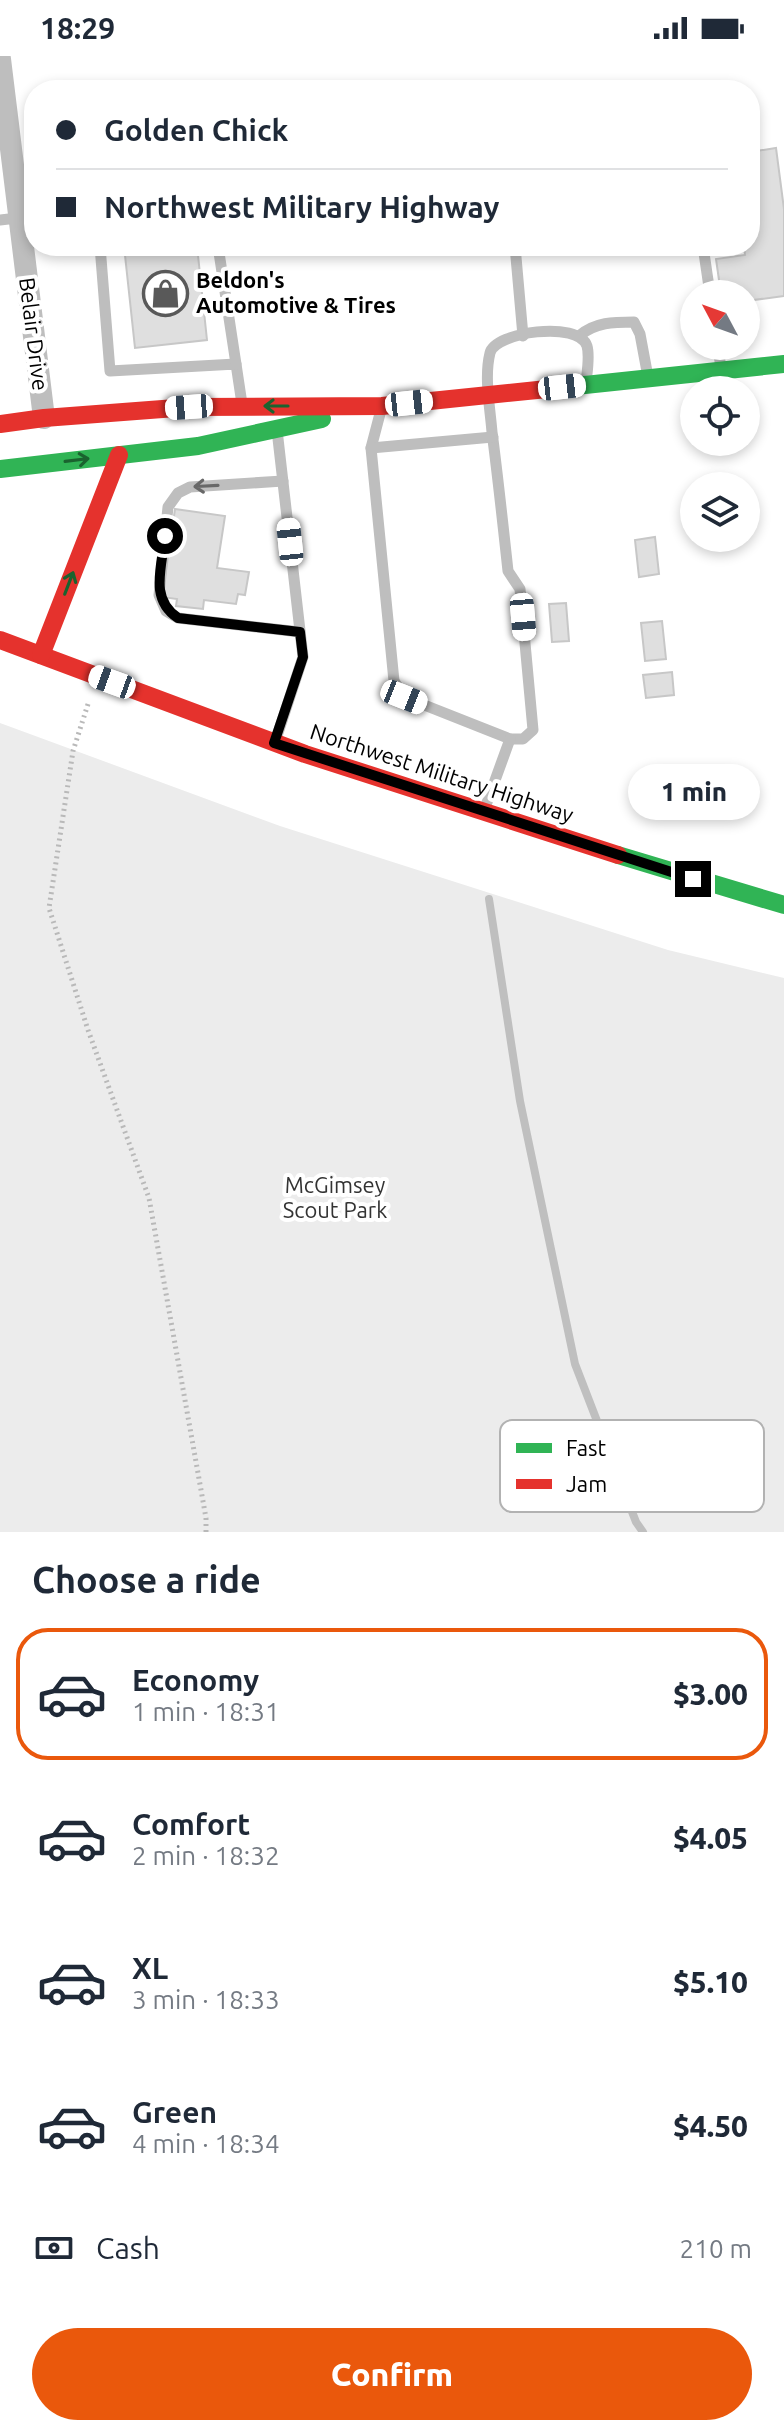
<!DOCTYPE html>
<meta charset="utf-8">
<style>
:root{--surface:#fff;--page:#f6f6f7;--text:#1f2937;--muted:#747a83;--line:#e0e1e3;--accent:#ea580c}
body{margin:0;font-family:Ubuntu,sans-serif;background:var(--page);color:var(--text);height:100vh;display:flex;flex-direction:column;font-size:30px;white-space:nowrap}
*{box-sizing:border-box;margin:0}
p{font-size:26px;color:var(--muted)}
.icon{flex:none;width:44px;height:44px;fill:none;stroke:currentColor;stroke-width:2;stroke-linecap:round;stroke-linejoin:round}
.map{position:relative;height:1476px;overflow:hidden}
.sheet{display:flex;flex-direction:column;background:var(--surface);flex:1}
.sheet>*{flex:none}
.hud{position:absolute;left:24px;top:24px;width:736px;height:176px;border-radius:32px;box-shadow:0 4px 12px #0003;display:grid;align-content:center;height:176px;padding:0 32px;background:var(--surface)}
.needle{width:52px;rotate:311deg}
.buttons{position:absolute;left:680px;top:224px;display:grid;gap:16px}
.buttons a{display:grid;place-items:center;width:80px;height:80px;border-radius:50%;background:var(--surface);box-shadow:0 4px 12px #0003;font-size:40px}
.end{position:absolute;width:36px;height:36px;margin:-18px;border:10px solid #000;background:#fff;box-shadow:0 0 0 4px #fff}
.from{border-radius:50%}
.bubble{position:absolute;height:56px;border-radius:28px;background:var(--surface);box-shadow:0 4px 12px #0003;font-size:26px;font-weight:800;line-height:56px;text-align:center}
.car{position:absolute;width:24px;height:48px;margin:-24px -12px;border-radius:10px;box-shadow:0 0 6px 2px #0007;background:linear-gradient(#fff 24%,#345 0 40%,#fff 0 76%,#345 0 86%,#fff 0)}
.hud b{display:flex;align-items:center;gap:28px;height:76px;font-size:30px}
.hud b+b{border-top:2px solid var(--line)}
.hud i{width:20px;height:20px;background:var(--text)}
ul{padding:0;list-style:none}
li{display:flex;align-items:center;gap:24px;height:132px;margin:0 16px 12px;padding:0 16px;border:4px solid transparent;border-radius:32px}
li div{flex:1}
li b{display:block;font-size:30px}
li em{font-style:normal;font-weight:800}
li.current{border-color:var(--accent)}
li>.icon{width:72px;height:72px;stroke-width:1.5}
h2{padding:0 32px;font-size:36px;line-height:96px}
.pay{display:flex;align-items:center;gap:20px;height:88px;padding:0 32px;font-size:30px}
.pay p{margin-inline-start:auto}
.action{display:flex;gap:16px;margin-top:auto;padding:16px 32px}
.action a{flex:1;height:92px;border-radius:48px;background:var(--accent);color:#fff;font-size:32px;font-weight:800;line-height:92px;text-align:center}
.status{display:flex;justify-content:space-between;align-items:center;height:56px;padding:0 40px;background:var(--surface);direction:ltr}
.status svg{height:22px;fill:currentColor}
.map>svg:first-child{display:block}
</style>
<div class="status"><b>18:29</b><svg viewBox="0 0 49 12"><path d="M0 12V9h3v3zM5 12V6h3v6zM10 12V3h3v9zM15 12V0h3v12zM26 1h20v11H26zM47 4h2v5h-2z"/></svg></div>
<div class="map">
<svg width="784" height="1476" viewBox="0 0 784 1476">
<rect width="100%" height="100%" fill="#fff"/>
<!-- green -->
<path fill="#ececec" d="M0,667L280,770L668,894L784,922V1476H0Z"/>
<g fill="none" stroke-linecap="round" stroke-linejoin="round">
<!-- stream -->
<path stroke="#bfbfbf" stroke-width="8" d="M489,843L520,1045L575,1308L636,1466L643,1476"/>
</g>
<!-- building -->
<g fill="#dfdfdf" stroke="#c7c7c7" stroke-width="2">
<path d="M776,92L784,153V240L746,245V238H721L716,203L745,199L744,190H750V96Z"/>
<path d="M124,190H197L207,284L135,292Z"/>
<path d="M175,453L225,460L217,512L249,516L245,539L238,538L236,548L204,544L203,553L176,550L177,543L162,541Z"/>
<path d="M655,481L659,518L639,521L635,484Z"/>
<path d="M566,547L569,585L552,586L549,548Z"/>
<path d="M662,565L666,603L645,605L641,567Z"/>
<path d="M672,616L674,639L646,642L643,619Z"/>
</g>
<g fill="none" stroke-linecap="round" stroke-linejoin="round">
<!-- path -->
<path stroke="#b9b9b9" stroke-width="5" stroke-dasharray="2 4" stroke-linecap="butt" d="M88,648L73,695L49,852L88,974L149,1142L206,1462V1476"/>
<!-- lane -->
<g stroke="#bebebe" stroke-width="11">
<path d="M0,164L34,160"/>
<path d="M100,190L110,315L236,308L242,348"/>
<path d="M218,190L236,308"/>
<path d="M515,190L523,280"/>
<path d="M703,190L710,238"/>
<path d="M579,280C595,266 614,266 634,266L640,278L648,321"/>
<path d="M718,290L721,313"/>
<path d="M382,350L371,392L394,625L404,641L510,683H523L533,674L520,533L508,515C503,469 498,422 492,376C490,351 484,321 490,297C495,276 578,264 587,290C590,300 587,316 586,327"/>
<path d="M371,392L493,381"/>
<path d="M283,425L190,431L178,437L168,451L159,539L166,555L178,562L300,576"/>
<path d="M276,683L303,601L277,374"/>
<path d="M485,752L510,683"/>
</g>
<!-- street -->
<path stroke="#bebebe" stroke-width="22" d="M0,3L44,362"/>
<!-- fast -->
<g stroke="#30b455" stroke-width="18">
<path d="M547,333L784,308"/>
<path d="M0,413L198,390L322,363"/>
<path d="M618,799L784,849"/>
</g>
<!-- jam -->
<g stroke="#e5322d" stroke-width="18">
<path d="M0,368L44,362L189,351L382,350L547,333"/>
<path d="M0,584L305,698L618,799"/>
<path d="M41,599L119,399"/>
</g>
</g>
<!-- one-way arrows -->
<defs><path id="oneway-shaft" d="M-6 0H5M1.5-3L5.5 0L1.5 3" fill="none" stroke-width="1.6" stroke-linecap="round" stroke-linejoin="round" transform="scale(2)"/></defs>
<g stroke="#1a632f">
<use href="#oneway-shaft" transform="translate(276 350) rotate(180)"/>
<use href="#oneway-shaft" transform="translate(77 404) rotate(-7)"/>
<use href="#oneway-shaft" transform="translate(69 527) rotate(-69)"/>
</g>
<use stroke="#686868" href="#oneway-shaft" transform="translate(206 430) rotate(177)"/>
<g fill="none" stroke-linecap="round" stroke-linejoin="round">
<!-- route -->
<path stroke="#000" stroke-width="10" d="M165,480C162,511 149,543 178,562L300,576L303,601L274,687L693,823"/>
</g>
<!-- icons -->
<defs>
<symbol id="shop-ring" viewBox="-11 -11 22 22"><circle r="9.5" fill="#fff" stroke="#595959" stroke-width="1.5"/><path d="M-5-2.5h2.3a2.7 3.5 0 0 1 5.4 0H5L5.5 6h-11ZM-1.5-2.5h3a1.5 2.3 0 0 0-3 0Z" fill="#595959"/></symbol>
</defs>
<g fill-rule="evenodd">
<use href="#shop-ring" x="140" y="212" width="51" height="51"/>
</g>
<g text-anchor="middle" stroke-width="8" stroke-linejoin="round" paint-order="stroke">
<!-- poi labels -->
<g font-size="22" font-weight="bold" fill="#000" stroke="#fff" text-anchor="start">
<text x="196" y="232">Beldon's<tspan x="196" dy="25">Automotive &amp; Tires</tspan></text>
</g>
<!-- street labels -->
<g font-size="22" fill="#000" stroke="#fff">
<text transform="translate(34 278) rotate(83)" y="8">Belair Drive</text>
<text transform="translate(442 717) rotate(18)" y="8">Northwest Military Highway</text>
</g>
<!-- park labels -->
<g font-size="22" fill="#333" stroke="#fff">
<text x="335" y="1137">McGimsey<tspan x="335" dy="25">Scout Park</tspan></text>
</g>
</g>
<!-- legend -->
<rect x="500" y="1364" width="264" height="92" rx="12" fill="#fff" stroke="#b2b2b2" stroke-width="2"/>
<rect x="516" y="1387" width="36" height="10" fill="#30b455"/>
<rect x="516" y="1423" width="36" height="10" fill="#e5322d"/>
<g font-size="22" fill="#000">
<text x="566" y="1400">Fast</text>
<text x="566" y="1436">Jam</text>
</g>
</svg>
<div class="buttons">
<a><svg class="needle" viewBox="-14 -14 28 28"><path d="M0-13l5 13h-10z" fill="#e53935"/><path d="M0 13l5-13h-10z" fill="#747a83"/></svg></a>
<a><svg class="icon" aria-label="locate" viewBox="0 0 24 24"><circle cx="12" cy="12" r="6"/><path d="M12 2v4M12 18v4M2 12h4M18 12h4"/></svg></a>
<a><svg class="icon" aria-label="layers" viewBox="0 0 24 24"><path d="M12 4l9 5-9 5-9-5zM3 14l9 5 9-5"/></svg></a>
</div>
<i class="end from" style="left:165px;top:480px"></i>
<i class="end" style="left:693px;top:823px"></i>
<div class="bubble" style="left:628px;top:708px;width:132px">1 min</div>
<i class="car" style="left:562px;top:331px;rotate:84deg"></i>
<i class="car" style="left:409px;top:347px;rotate:84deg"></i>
<i class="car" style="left:189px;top:351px;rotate:266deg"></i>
<i class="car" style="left:290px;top:486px;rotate:354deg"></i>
<i class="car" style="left:523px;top:561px;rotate:175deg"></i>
<i class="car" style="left:112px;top:626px;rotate:290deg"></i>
<i class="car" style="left:404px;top:641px;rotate:112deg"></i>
<div class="hud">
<b><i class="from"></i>Golden Chick</b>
<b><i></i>Northwest Military Highway</b>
</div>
</div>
<section class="sheet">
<h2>Choose a ride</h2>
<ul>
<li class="current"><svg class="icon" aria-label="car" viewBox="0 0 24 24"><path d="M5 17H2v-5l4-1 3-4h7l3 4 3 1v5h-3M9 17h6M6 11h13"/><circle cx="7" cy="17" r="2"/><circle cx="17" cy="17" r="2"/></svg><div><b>Economy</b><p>1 min · 18:31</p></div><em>$3.00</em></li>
<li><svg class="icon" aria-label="car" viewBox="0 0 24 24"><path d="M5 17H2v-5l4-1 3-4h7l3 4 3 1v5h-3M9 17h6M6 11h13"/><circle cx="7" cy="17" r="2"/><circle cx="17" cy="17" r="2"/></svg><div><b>Comfort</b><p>2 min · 18:32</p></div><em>$4.05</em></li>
<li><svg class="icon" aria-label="car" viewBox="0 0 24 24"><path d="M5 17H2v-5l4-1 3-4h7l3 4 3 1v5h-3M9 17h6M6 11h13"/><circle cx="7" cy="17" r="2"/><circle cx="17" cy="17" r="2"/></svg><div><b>XL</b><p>3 min · 18:33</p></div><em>$5.10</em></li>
<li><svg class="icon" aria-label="car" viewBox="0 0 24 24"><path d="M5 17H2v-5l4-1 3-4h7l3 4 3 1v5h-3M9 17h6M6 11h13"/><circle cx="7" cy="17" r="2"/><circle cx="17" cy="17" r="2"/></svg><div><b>Green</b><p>4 min · 18:34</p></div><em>$4.50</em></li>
</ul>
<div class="pay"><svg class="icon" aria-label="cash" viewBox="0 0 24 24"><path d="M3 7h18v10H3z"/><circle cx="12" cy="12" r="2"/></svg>Cash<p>210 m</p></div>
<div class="action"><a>Confirm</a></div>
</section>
